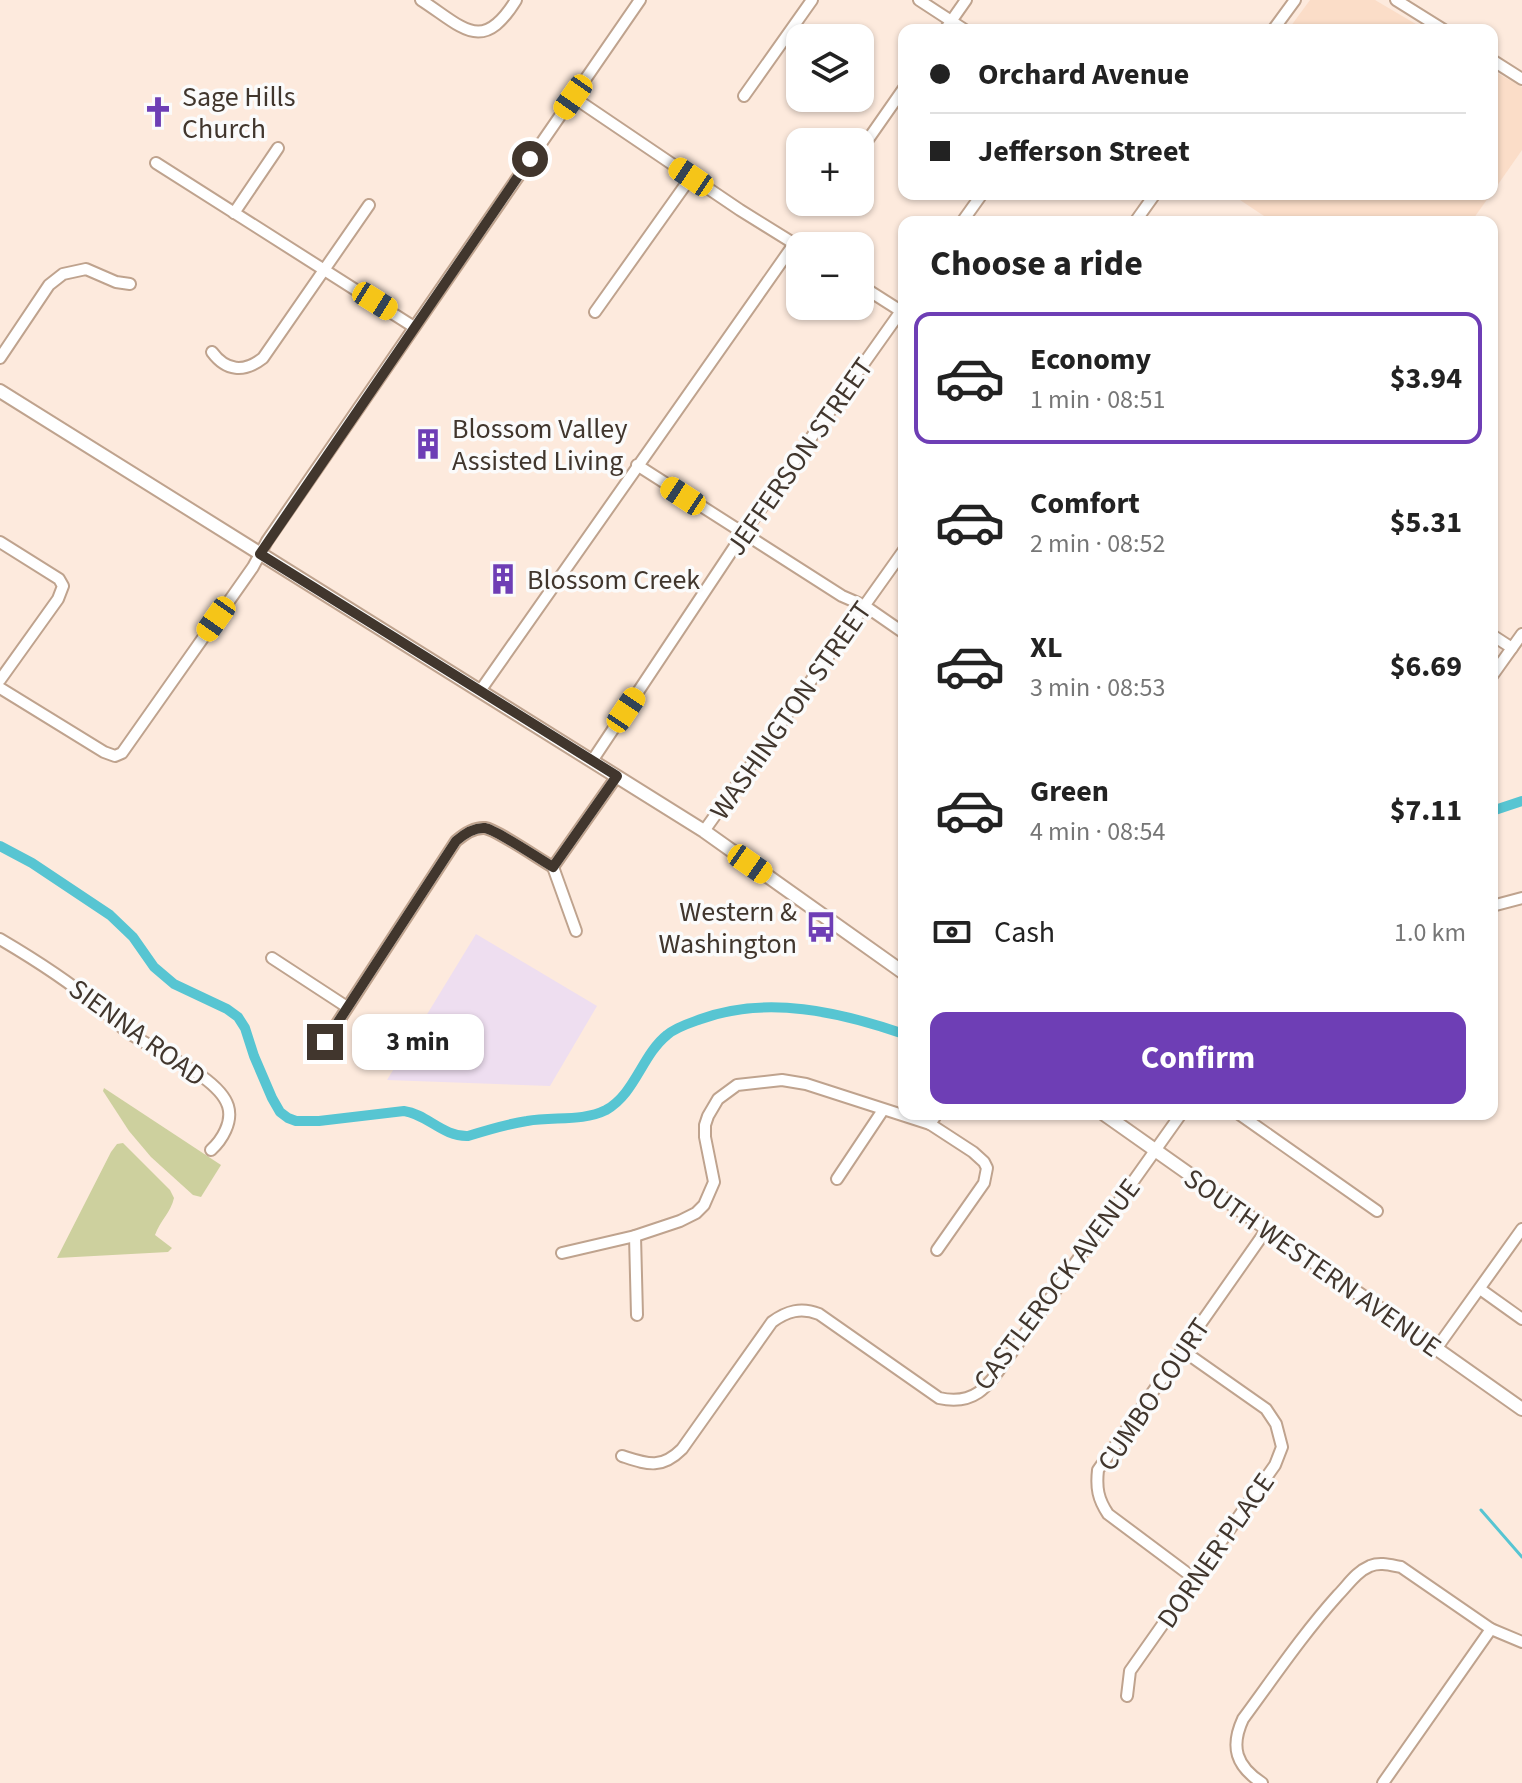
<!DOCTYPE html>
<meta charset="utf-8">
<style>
:root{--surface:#fff;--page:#f6f6f6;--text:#222;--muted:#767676;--line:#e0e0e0;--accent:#6e3eb5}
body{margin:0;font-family:"Source Sans 3",sans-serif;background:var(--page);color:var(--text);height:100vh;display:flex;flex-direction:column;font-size:30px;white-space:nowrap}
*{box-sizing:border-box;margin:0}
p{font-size:26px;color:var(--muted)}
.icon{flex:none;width:44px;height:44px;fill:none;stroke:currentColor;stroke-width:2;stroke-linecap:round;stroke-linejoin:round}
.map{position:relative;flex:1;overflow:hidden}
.details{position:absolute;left:898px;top:216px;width:600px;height:904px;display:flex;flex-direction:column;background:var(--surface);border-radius:16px;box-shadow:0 2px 6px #0004}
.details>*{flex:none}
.banner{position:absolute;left:898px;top:24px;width:600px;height:176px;border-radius:16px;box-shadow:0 2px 6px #0004;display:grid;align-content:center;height:176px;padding:0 32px;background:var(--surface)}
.fabs{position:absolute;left:786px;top:24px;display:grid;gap:16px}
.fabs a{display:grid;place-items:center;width:88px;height:88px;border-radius:16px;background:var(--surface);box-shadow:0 2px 6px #0004;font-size:40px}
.end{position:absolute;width:36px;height:36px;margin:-18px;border:10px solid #41362d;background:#fff;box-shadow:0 0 0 4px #fff}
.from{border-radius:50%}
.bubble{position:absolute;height:56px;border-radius:16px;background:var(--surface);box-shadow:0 2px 6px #0004;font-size:26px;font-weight:700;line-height:56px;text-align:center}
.car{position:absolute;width:24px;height:48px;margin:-24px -12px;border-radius:10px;box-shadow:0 0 6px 2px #0007;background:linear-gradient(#f5c518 24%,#345 0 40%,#f5c518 0 76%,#345 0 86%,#f5c518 0)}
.banner b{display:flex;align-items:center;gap:28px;height:76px;font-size:30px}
.banner b+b{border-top:2px solid var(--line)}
.banner i{width:20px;height:20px;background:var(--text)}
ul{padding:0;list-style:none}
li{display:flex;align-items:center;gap:24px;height:132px;margin:0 16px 12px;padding:0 16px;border:4px solid transparent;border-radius:16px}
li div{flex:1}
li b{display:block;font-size:30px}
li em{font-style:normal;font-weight:700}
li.selected{border-color:var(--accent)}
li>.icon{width:72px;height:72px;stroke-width:1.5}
h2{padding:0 32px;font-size:36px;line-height:96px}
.pay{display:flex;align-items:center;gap:20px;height:88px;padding:0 32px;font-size:30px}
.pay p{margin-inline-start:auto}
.button{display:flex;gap:16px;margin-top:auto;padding:16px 32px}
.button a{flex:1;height:92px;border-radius:16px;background:var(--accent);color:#fff;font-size:32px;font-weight:700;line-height:92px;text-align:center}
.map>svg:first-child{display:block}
</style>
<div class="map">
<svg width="1522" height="1783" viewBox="0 0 1522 1783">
<rect width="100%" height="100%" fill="#fdeadd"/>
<!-- built -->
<g fill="#fbddc8">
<path d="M1310,0H1375L1426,30H1288Z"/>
<path d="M1492,70L1522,87V150L1492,193Z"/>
<path d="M1231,194H1491L1471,222H1273Z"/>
</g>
<!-- industrial -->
<path fill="#eedef0" d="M476,934L597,1006L550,1086L387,1080Z"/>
<!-- green -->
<g fill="#cdd09e">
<path d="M104,1088L221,1165L201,1197L193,1195L151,1157L129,1131L103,1091Z"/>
<path d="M123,1143L170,1190L174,1198C171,1212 160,1221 155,1235L172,1248L168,1252L57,1258L111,1152L117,1144Z"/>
</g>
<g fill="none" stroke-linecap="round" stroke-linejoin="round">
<!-- stream -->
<path stroke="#57c5d2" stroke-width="3" d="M1481,1510L1522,1557"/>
<!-- canal -->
<g stroke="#57c5d2" stroke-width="10">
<path d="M1492,811L1522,801"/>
<path d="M0,846L32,863L110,915L133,937L154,967L174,984L227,1009L238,1017L245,1028L254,1056L272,1098L280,1112L288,1118L296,1121H319L404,1111C427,1114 443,1137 468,1136C487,1130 507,1124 527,1121C553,1116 582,1122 606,1110C635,1094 642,1055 667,1035C676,1027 690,1023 701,1019C767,995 840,1012 904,1034"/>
</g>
<defs>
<g id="minor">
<path d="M421,0C463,27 482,55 516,0"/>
<path d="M919,0L965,30"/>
<path d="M1396,0L1444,30"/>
<path d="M945,30L966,0"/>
<path d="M1273,30L1295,0"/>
<path d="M1492,60L1522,79"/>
<path d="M744,96L812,0"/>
<path d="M573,97L740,210L798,246"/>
<path d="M860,151L904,88"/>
<path d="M156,163L414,327"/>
<path d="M234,213L278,148"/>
<path d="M962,222L982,194"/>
<path d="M1135,222L1155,194"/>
<path d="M860,285L904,313"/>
<path d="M595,312L691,177"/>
<path d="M212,352C226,371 244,373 263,358L369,205"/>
<path d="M0,358L49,285L63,274L86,269L116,282L130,284"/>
<path d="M637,465L842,596L865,606L904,633"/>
<path d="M0,542L59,579L63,586L58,599L0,680"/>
<path d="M1492,635L1512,648"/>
<path d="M1492,676L1522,634"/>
<path d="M0,688L104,752L115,756L122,753L253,567L267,541L640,0"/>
<path d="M480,691L794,244"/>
<path d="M592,761L743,534L901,311"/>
<path d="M704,831L904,550"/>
<path d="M553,867L617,776"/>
<path d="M553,867L576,931"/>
<path d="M1492,906L1522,898"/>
<path d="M0,939C34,959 67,980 97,1005C107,1013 115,1022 125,1030C151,1050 218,1075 228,1106C233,1122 222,1140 211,1150"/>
<path d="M272,958L347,1007"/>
<path d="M325,1042L456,841C464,834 474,827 485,828C497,830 539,859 553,867"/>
<path d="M1239,1114L1377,1211"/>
<path d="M930,1124L973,1152L984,1162L987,1168L984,1183L937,1250"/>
<path d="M837,1179L883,1110"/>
<path d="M635,1236L637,1315"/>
<path d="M562,1253L635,1236L680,1221L696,1213L704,1205L714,1182L705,1137V1125L708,1116L718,1099L737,1085L782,1080L806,1084L930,1124L937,1114"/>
<path d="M1480,1289L1522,1319"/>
<path d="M1436,1349L1522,1229"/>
<path d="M622,1456C647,1464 661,1470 682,1449L772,1322C787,1311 801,1307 819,1314L939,1398C980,1407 991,1380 1012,1352L1181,1114"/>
<path d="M1195,1579L1108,1514C1098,1499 1096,1488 1098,1470L1267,1229"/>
<path d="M1127,1696L1130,1671L1275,1465L1282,1447L1276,1424L1266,1409L1182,1350"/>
<path d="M1262,1783C1236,1766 1230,1747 1243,1719C1274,1677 1303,1634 1338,1595C1348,1585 1356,1572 1370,1566C1380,1562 1390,1565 1401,1567L1491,1629L1522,1642"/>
<path d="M1383,1783L1491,1629"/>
</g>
<g id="major">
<path d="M0,391L704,831L904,973"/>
<path d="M1104,1114L1522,1409"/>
</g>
</defs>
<!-- minor casing -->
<use href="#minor" stroke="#bfa38e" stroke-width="14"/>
<!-- major casing -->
<use href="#major" stroke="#bfa38e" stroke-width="16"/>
<!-- minor -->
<use href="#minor" stroke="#fff" stroke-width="10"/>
<!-- major -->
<use href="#major" stroke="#fff" stroke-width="12"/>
</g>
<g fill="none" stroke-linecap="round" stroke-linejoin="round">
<!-- route -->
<path stroke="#41362d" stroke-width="10" d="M325,1042L456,841C464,834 474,827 485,828C497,830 539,859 553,867L617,776L260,554L530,159"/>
</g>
<!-- icons -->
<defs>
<symbol id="church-bare" viewBox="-9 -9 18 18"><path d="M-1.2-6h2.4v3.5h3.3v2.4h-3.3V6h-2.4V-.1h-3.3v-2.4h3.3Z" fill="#6e3eb5" stroke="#fbfbfb" stroke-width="2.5" paint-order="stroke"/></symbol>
<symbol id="building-bare" viewBox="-9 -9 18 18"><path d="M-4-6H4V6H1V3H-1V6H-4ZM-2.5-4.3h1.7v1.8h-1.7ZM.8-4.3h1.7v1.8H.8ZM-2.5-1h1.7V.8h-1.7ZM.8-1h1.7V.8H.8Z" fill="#6e3eb5" stroke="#fbfbfb" stroke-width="2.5" paint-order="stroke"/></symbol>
<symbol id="bus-bare" viewBox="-9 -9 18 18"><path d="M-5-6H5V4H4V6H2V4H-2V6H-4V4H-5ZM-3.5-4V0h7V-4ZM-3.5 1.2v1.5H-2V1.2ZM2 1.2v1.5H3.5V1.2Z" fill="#6e3eb5" stroke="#fbfbfb" stroke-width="2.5" paint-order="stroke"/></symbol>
</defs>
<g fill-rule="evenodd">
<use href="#church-bare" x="136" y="90" width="44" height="44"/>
<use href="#building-bare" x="406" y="422" width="44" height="44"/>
<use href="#building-bare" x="481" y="557" width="44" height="44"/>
<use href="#bus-bare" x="799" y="905" width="44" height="44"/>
</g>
<g text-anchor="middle" stroke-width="7" stroke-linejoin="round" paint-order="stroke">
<!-- poi labels -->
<g font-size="28" fill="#41362d" stroke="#fbfbfb" text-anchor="start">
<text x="182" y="106">Sage Hills<tspan x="182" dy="32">Church</tspan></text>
<text x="452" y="438">Blossom Valley<tspan x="452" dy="32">Assisted Living</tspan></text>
<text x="527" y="589">Blossom Creek</text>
<text x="797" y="921" text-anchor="end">Western &amp;<tspan x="797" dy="32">Washington</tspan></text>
</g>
<!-- street labels -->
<g font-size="28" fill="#41362d" stroke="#fbfbfb">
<text transform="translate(799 456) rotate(-55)" y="10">JEFFERSON STREET</text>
<text transform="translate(790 710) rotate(-55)" y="10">WASHINGTON STREET</text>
<text transform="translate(138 1032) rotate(36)" y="10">SIENNA ROAD</text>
<text transform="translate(1313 1262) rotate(35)" y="10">SOUTH WESTERN AVENUE</text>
<text transform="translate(1056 1284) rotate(-53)" y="10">CASTLEROCK AVENUE</text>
<text transform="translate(1153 1394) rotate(-56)" y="10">CUMBO COURT</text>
<text transform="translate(1215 1550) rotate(-55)" y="10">DORNER PLACE</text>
</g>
</g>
</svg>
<div class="fabs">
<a><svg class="icon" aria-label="layers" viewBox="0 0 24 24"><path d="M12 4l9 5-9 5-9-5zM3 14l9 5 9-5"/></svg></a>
<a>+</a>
<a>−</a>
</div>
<i class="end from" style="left:530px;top:159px"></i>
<i class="end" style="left:325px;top:1042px"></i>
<div class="bubble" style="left:352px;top:1014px;width:132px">3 min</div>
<i class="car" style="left:573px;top:97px;rotate:215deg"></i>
<i class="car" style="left:691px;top:177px;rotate:304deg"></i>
<i class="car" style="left:375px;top:301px;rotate:122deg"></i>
<i class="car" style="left:683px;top:496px;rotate:303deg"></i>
<i class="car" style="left:216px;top:619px;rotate:215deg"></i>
<i class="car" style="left:626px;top:710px;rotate:34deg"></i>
<i class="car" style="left:750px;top:864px;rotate:125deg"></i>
<div class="banner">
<b><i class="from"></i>Orchard Avenue</b>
<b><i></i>Jefferson Street</b>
</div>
<section class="details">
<h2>Choose a ride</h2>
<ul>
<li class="selected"><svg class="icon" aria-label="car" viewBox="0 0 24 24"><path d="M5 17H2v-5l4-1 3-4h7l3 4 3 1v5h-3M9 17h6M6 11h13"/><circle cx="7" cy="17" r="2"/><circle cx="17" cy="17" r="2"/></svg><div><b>Economy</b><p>1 min · 08:51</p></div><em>$3.94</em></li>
<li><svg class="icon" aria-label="car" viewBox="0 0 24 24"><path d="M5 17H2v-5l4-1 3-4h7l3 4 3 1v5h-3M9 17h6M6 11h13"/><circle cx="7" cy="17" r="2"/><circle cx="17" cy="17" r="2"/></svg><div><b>Comfort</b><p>2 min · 08:52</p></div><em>$5.31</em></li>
<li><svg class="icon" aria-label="car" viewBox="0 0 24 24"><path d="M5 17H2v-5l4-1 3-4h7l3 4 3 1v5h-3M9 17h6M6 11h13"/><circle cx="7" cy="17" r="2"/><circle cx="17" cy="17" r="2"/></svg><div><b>XL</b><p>3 min · 08:53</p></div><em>$6.69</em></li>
<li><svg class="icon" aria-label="car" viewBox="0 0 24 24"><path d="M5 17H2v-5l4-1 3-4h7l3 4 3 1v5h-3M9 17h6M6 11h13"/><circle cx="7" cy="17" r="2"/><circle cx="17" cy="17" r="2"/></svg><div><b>Green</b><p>4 min · 08:54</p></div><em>$7.11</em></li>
</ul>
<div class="pay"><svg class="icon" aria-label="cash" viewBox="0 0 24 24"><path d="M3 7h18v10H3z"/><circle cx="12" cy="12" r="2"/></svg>Cash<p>1.0 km</p></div>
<div class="button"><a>Confirm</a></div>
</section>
</div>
